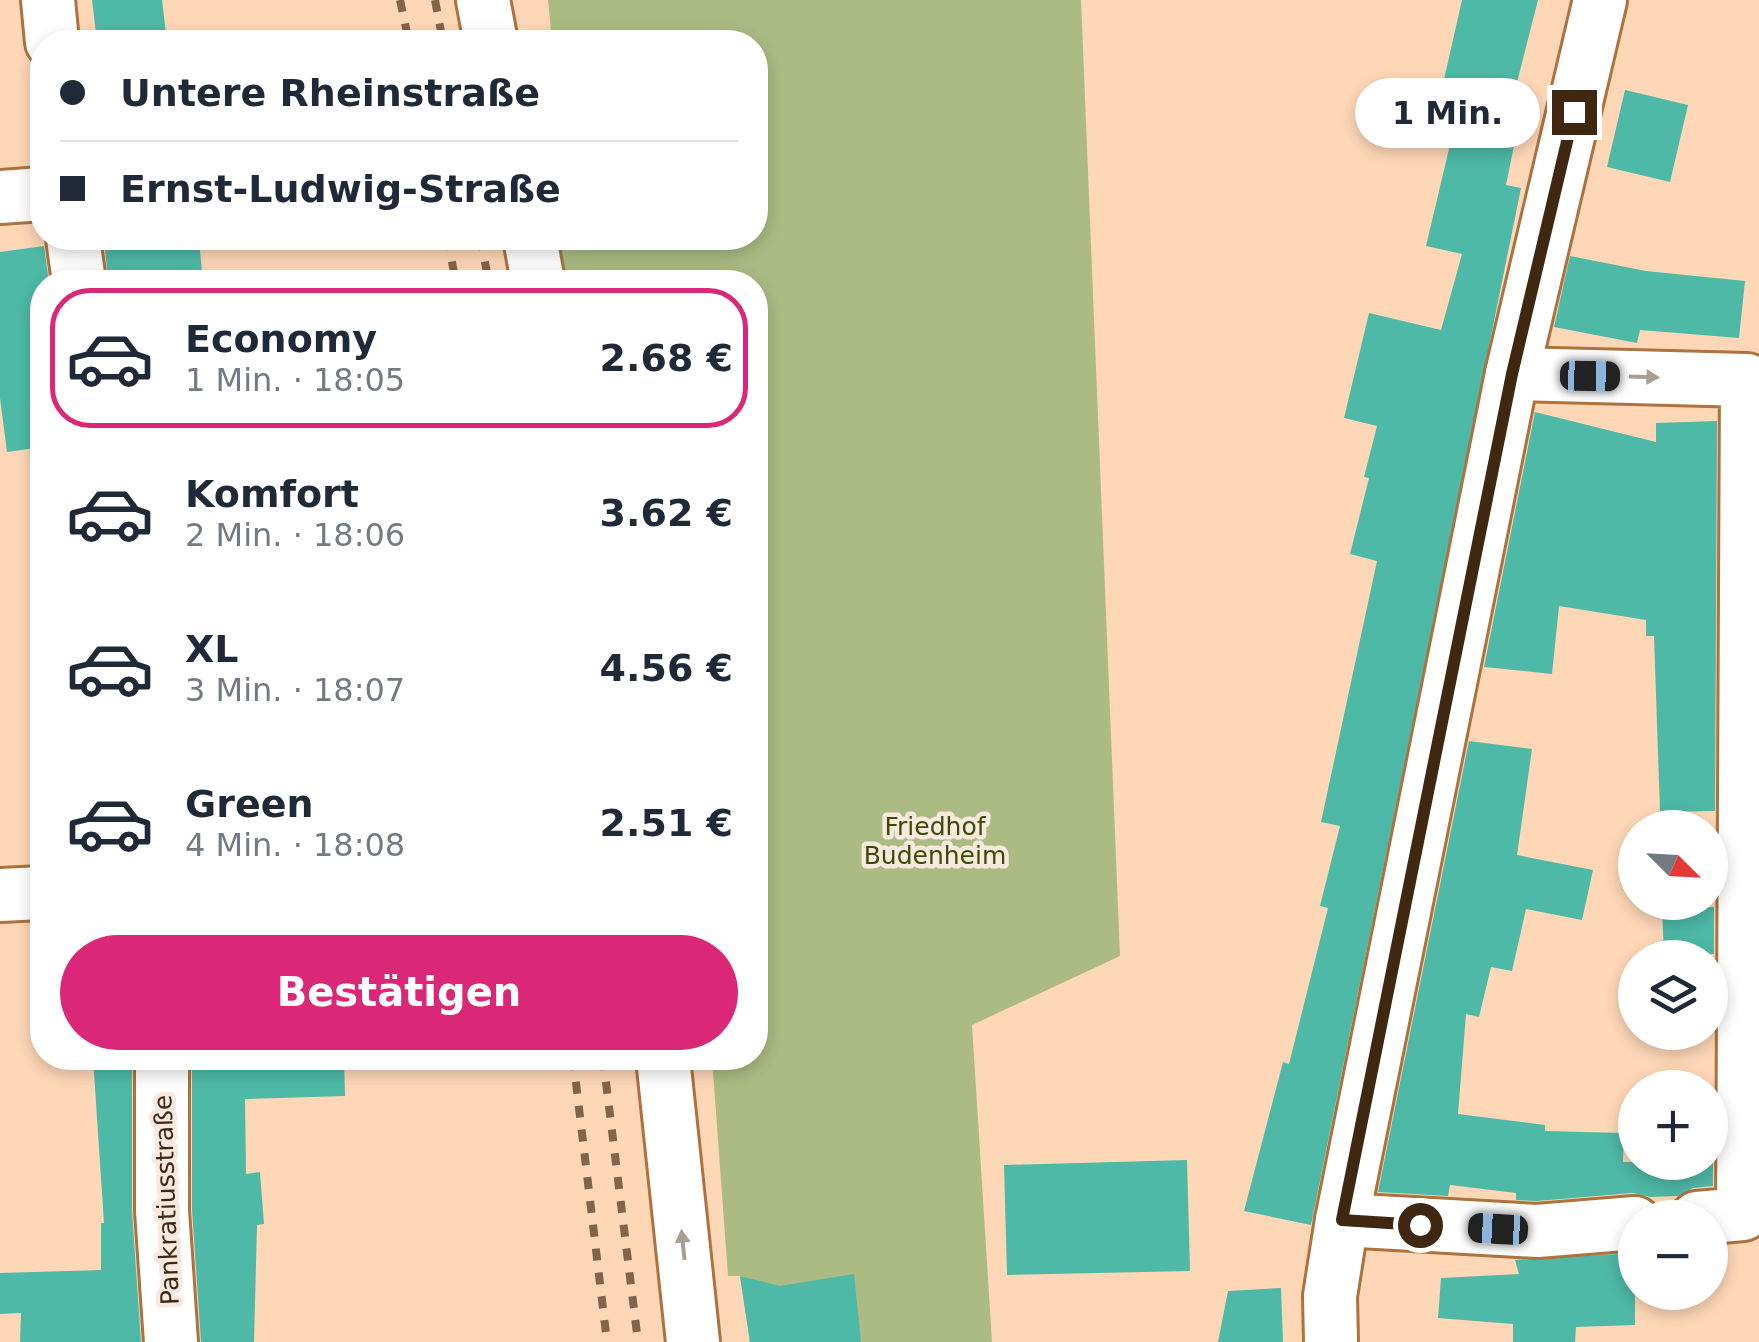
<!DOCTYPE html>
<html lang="de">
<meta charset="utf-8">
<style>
:root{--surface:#fff;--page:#f2f2f3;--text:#1f2937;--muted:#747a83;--line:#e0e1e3;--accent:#db2777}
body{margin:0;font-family:"DejaVu Sans",sans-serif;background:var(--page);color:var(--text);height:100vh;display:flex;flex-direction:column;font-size:38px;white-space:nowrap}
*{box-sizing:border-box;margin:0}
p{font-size:32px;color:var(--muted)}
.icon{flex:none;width:55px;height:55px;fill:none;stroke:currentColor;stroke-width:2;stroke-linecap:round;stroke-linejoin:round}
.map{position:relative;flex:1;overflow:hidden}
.drawer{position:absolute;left:30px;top:270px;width:738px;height:800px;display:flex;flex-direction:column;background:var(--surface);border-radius:40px;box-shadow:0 5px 15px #0003}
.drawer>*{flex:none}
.banner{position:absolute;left:30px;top:30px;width:738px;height:220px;border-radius:40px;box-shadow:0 5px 15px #0003;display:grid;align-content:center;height:220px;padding:0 30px;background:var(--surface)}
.needle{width:65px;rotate:114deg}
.buttons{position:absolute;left:1618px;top:810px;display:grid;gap:20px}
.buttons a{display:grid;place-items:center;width:110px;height:110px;border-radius:50%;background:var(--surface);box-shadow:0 5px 15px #0003;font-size:50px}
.end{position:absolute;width:45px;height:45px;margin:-22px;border:12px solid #402711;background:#fff;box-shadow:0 0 0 5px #fff}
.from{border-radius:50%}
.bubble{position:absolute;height:70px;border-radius:35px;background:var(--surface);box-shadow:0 5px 15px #0003;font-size:32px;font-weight:700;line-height:70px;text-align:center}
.car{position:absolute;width:30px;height:60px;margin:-30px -15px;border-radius:12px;box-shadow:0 0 8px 2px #0007;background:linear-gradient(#222 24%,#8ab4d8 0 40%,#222 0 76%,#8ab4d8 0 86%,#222 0)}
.banner b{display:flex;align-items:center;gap:35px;height:95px;font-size:38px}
.banner b+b{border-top:2px solid var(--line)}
.banner i{width:25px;height:25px;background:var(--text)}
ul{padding:18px 0 0;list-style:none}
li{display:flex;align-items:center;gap:30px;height:140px;margin:0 20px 15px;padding:0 10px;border:5px solid transparent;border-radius:40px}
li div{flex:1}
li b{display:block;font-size:38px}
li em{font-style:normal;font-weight:700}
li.selected{border-color:var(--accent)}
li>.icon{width:90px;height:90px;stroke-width:1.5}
.cta{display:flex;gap:20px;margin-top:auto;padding:20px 30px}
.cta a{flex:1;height:115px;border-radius:60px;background:var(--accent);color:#fff;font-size:40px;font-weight:700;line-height:115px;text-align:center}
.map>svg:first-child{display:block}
</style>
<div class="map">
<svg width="1759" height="1342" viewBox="0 0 1759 1342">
<rect width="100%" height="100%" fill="#fed7b7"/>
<!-- green -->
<path fill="#abbb83" d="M548,0H1081L1120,956L972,1025L992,1342H750L740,1276H728L712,1058H755V282H564L555,238H755V42H552Z"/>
<!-- building -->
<g fill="#4eb9a7">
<path d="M92,0H162L167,42H97Z"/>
<path d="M1462,0H1538L1515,90L1525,92L1506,185L1521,188L1311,1225L1244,1211L1283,1062L1289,1064L1328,908L1320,906L1340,826L1321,822L1377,561L1350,554L1369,478L1364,477L1377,426L1344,418L1369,313L1441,330L1462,254L1426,246L1453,132L1433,128Z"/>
<path d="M1625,90L1688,105L1670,182L1607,167Z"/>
<path d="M199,241L203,282H108L105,249Z"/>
<path d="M44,246L49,282H42V447L7,452L0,398V252Z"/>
<path d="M1570,256L1646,271L1745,281L1739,338L1640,330L1637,343L1554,327Z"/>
<path d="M1535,412L1656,442V423L1717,421L1715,811L1660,812L1654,636H1646V620L1559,606L1552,674L1484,667Z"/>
<path d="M1469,741L1532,749L1517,855L1593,870L1582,920L1526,909L1512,971L1491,967L1479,1017L1466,1014L1458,1114L1545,1125V1131L1624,1133L1623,1162H1713V1186L1693,1188L1678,1196L1650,1197L1633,1193L1537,1201L1516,1200V1193L1450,1185L1448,1196L1378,1192Z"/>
<path d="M1714,907V954L1664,955L1662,908Z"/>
<path d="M93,1058H132V1211L141,1342H20L21,1313L0,1314V1273L101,1270V1223H104Z"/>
<path d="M192,1058H344L345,1096L245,1099L246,1174L260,1172L264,1224L257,1225L254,1342H201L192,1210Z"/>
<path d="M1187,1160L1190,1271L1007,1275L1004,1165Z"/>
<path d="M1635,1253V1325L1576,1327L1575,1342H1513V1324L1438,1318L1441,1278L1519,1274L1515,1260Z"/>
<path d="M854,1274L861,1342H750L740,1276L780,1286Z"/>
<path d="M1281,1288L1283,1342H1218L1228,1291Z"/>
</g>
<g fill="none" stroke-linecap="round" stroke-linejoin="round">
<defs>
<g id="street">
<path d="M48,0L52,42"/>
<path d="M483,0L491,42"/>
<path d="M0,197L42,194"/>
<path d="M73,238L79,282"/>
<path d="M530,238L538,282"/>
<path d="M1512,374L1747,380L1743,1214L1697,1218"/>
<path d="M0,895L42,893"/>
<path d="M162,1058V1211L171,1342"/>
<path d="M663,1058L693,1342"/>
<path d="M1342,1220L1537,1231L1635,1223"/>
<path d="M1331,1342L1330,1296L1342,1220L1512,374L1600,0"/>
</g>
</defs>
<!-- street casing -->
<use href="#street" stroke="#ad723d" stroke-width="58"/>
<!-- street -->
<use href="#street" stroke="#fff" stroke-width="52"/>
<!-- rail -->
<g stroke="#82644a" stroke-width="8" stroke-dasharray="12 12" stroke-linecap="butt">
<path d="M400,0L409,42"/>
<path d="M435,0L443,42"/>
<path d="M447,238L456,282"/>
<path d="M480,238L489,282"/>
<path d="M573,1058L607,1342"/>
<path d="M603,1058L638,1342"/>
</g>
</g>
<!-- one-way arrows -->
<defs><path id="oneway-solid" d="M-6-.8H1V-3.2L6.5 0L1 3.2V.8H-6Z" transform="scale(2.5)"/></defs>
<g fill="#a99e94">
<use href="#oneway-solid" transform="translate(1644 377) rotate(2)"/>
<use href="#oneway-solid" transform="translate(683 1245) rotate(-96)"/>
</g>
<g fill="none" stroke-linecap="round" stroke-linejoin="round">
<!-- route -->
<path stroke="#402711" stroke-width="12" d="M1420,1225L1342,1220L1512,374L1574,112"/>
</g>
<g text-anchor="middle" stroke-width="9" stroke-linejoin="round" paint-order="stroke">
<!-- park labels -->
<g font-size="25" fill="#3d4b00" stroke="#f7e9df">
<text x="935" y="835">Friedhof<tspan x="935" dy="29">Budenheim</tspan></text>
</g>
<!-- street labels -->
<g font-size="25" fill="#402711" stroke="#f7e9df">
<text transform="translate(166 1200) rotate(-92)" y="9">Pankratiusstraße</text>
</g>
</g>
</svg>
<div class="buttons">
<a><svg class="needle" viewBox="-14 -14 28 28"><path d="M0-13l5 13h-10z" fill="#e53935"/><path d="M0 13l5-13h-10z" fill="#747a83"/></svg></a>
<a><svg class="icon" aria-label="layers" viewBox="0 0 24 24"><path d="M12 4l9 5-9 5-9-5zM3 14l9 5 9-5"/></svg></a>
<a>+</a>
<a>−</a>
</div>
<i class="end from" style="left:1420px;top:1225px"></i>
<i class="end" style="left:1574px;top:112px"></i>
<div class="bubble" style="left:1355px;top:78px;width:185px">1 Min.</div>
<i class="car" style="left:1590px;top:376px;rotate:91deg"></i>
<i class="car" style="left:1498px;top:1229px;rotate:273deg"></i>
<div class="banner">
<b><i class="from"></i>Untere Rheinstraße</b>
<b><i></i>Ernst-Ludwig-Straße</b>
</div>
<section class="drawer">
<ul>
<li class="selected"><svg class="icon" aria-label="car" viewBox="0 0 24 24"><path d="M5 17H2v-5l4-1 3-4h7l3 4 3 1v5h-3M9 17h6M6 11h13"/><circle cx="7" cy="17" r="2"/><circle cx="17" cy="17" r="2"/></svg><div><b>Economy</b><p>1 Min. · 18:05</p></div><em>2.68 €</em></li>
<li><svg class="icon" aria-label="car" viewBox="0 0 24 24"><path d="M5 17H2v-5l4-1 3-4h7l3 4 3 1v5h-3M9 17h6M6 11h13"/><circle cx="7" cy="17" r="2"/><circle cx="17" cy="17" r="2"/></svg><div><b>Komfort</b><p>2 Min. · 18:06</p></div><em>3.62 €</em></li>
<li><svg class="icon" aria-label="car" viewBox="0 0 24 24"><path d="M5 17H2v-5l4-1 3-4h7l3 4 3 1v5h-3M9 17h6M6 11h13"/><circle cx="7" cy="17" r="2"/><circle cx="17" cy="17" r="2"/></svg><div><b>XL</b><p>3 Min. · 18:07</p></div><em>4.56 €</em></li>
<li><svg class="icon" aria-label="car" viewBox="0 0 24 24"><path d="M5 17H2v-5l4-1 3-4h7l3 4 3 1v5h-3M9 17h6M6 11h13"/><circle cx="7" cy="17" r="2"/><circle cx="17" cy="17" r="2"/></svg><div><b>Green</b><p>4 Min. · 18:08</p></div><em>2.51 €</em></li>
</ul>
<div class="cta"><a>Bestätigen</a></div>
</section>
</div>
